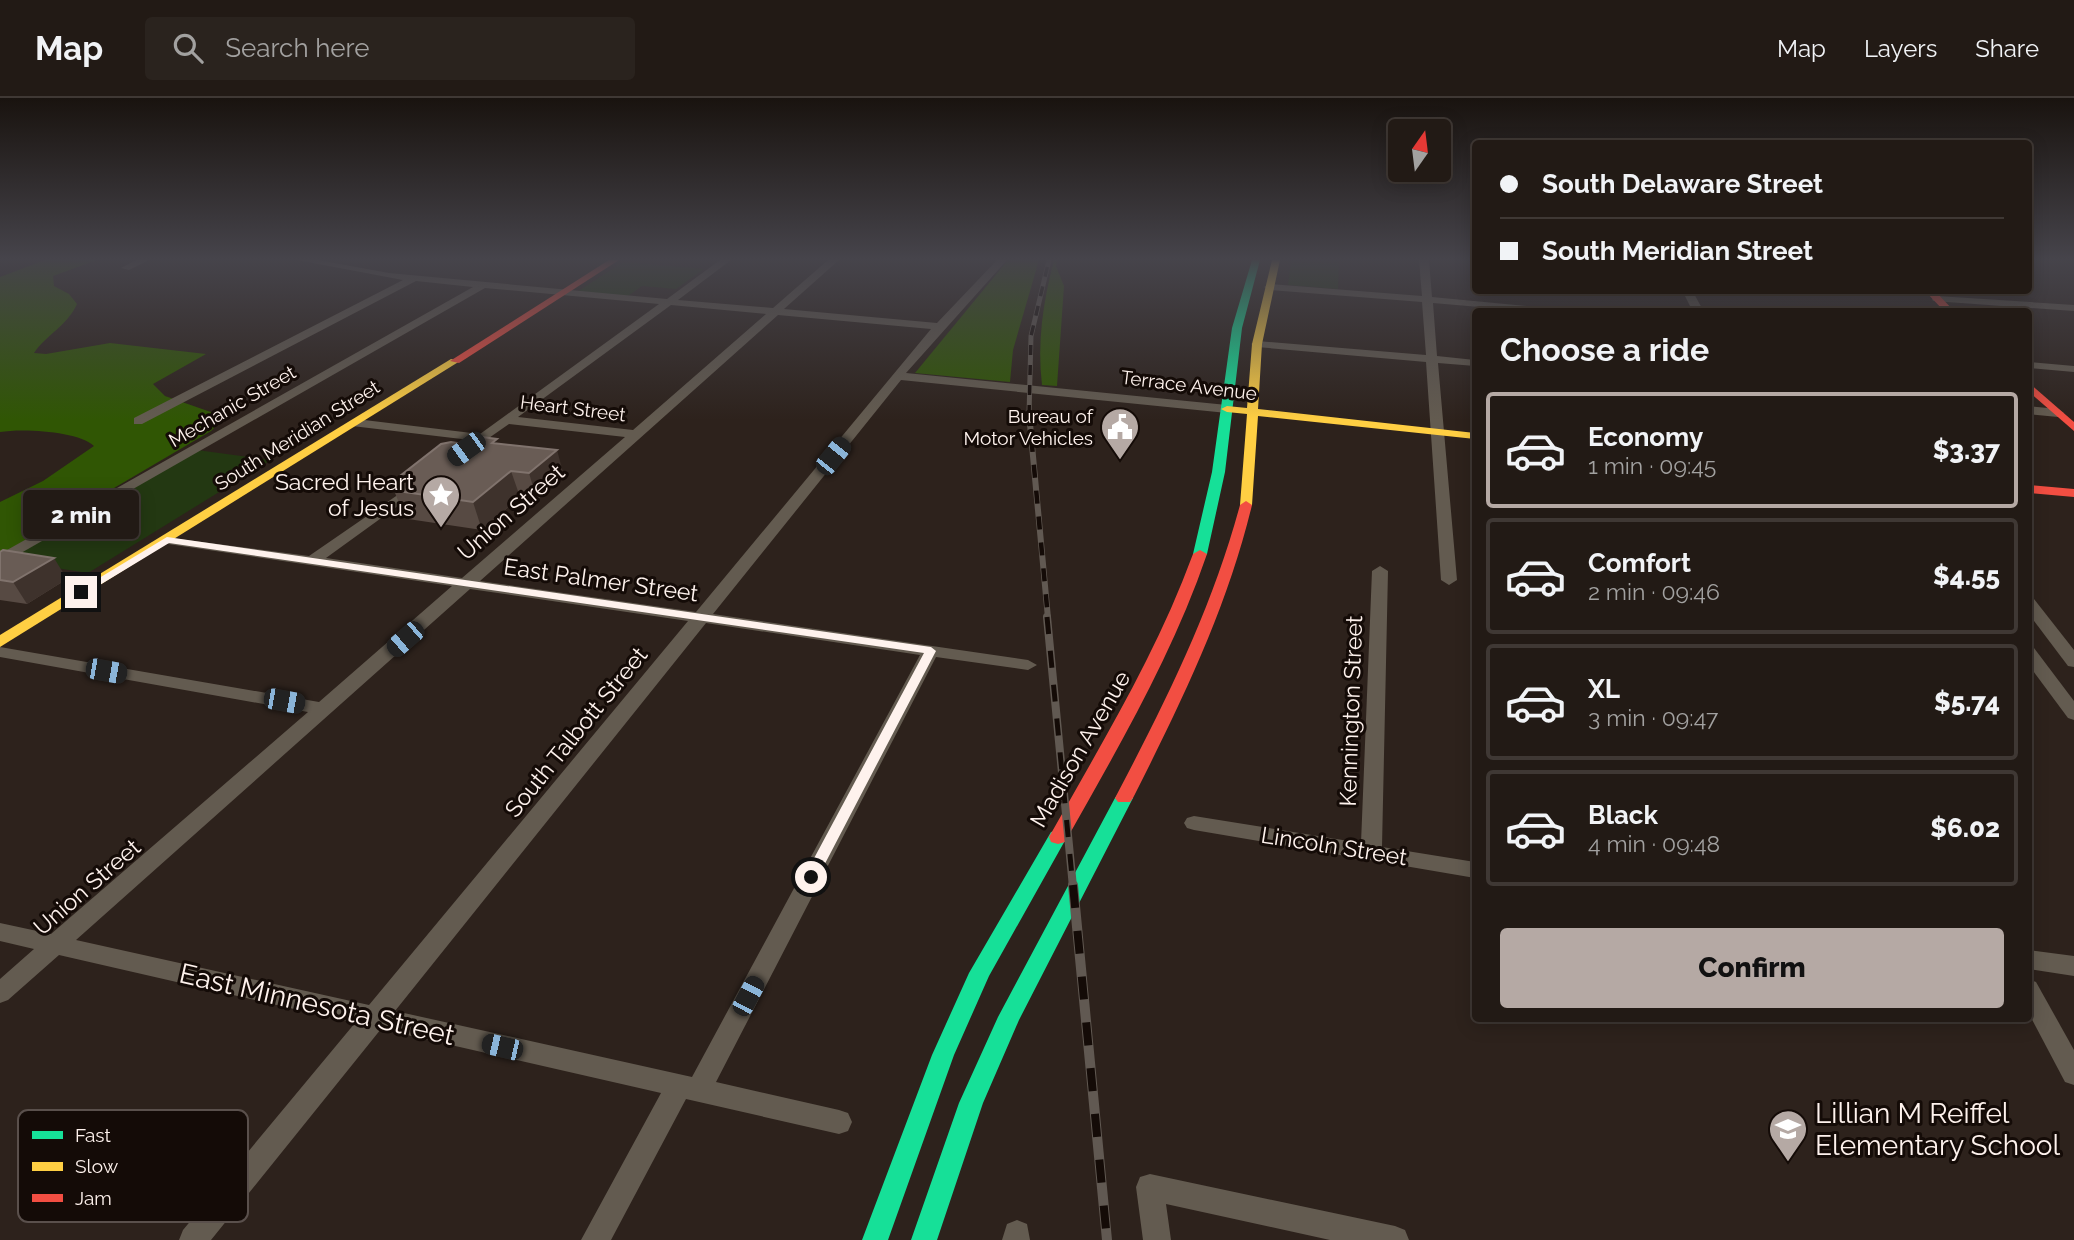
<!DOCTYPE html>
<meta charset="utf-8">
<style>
:root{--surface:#221a15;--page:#2a231e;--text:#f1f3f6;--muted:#a2a1a0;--line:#3f3834;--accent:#b5a9a4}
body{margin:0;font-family:Raleway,sans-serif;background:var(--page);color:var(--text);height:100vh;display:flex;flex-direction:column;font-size:26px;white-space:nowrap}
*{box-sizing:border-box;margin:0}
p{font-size:23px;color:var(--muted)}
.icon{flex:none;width:38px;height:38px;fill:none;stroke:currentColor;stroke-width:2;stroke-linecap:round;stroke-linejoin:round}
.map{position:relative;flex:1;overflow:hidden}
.side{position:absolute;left:1472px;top:210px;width:560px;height:714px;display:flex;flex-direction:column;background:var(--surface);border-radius:7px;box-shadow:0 4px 18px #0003,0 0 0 2px var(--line)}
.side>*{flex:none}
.banner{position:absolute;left:1472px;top:42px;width:560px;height:154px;border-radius:7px;box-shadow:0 4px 18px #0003,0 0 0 2px var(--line);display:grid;align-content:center;height:154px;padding:0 28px;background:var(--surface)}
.needle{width:46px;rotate:14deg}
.controls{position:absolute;left:1388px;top:21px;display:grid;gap:14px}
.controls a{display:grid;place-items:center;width:63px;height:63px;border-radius:7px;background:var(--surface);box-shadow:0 4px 18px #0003,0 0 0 2px var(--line);font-size:35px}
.end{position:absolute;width:32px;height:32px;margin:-16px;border:9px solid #fef2ed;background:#111;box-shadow:0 0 0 4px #111}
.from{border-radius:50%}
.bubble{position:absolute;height:49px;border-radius:7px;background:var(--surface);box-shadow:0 4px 18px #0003,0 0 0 2px var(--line);font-size:23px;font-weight:800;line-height:49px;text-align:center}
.car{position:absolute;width:21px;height:42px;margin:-21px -10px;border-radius:9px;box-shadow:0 0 5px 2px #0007;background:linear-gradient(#222 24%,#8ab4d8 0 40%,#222 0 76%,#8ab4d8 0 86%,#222 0)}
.banner b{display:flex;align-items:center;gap:24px;height:66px;font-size:26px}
.banner b+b{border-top:2px solid var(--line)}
.banner i{width:18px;height:18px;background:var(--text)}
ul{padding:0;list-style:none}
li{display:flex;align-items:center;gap:21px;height:116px;margin:0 14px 10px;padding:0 14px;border:4px solid var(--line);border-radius:7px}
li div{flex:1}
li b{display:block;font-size:26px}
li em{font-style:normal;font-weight:800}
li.current{border-color:var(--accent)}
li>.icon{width:63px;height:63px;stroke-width:1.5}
h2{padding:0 28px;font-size:32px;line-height:84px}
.action{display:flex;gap:14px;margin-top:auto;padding:14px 28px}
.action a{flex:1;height:80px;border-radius:7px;background:var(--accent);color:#111;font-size:28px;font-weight:800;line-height:80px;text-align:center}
header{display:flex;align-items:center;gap:42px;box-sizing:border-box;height:98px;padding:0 35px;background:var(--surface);border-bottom:2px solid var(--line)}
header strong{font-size:33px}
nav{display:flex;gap:38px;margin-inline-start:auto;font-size:24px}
.search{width:490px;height:63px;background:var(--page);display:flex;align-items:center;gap:18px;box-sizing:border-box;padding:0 24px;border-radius:7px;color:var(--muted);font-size:26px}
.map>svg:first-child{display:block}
</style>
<header>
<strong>Map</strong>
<div class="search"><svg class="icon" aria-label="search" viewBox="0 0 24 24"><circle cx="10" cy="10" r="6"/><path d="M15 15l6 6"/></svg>Search here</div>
<nav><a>Map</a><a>Layers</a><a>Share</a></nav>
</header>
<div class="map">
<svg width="2074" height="1142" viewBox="0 0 2074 1142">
<rect width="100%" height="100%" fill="#2d221c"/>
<!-- green -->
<g fill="#233812">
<path d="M1291,162H1339L1338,191L1288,187Z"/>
<path d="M623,164L704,171L676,191L642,188L628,198L577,194Z"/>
<path d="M197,352L271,362L88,475L5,462Z"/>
</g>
<!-- forest -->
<g fill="#305604">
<path d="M45,162H97L53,178L54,188L69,196L77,206C67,228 47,236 34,255L46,256L110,245L206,256L153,286L165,298L225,319L211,333L0,457V404L43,383L94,348C79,333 22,330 0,334V179Z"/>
<path d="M1008,162H1039L1013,252L1010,284L915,275Z"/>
<path d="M1054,162H1057L1056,168L1064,188L1057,288L1042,287C1037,244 1043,204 1054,162Z"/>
</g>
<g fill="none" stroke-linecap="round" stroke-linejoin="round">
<!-- street -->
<g fill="#635b50" fill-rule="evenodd">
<path d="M136,162H149L129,172L121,170Z"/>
<path d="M297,162H318L389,175L667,201L720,162H731L678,202L773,210L828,162H839L784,211L937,225L997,162H1007L906,275L1227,307L1233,311L1227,315L901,282L713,516L1028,562L1037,567L1028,572L936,559L716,984L839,1012L848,1015L852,1024L848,1033L839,1036L686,1001L611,1142H581L661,995L381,931L211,1142H179L183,1132L355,925L59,857L8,902L0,905V881L34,851L0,843V825L51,836L308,614L0,559V549L319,604L452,488L168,446L161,442L163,439L309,458L415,385L422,389L420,392L326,460L462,480L625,339L509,326L463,358L456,354L470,342L352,328V322L356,321L480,336L659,206L485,190L0,467V456L473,189L416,183L142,326H134V320L403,182ZM671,207L766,216L633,332L518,319ZM778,217L931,231L696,514L480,483ZM470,491L688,523L369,907L76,842ZM706,525L920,557L692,979L395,913Z"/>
<path d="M1419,162H1429L1432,199L1589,214H1538L1433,205L1437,258L1475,262V268L1438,265L1457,482L1449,487L1441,482L1426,264L1257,249L1251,246L1257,243L1426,257L1422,204L1269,192L1264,189L1269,186L1422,198Z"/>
<path d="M1682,192H1692L1704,214H1693Z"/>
<path d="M1937,198L2074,207V213L1933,203L1932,201Z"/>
<path d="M2028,264L2074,268V274L2028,270Z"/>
<path d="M2028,308L2058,311L2064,315L2058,319L2028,316Z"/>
<path d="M1380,468L1388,473L1382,749L1475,764V780L1194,732L1187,730L1184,725L1187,720L1194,718L1361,745L1372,473Z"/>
<path d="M2028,499L2034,501L2074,552V569L2068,568L2028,515Z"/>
<path d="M2028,549L2034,550L2074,603V622L2068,620L2028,566Z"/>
<path d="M2028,852L2074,858V878L2028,871Z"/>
<path d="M2028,881L2036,884L2074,952V987L2065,984L2028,914Z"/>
<path d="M1150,1076L1395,1128L1405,1132L1409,1142H1330L1166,1106L1171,1142H1143L1136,1089L1140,1079Z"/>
<path d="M1017,1122L1027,1126L1030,1142H1002L1007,1126Z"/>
</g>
<!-- fast -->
<g fill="#16e098" fill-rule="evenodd">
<path d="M1252,162H1260L1242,230L1225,374L1207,456L1200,460L1193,456L1212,374L1232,230Z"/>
<path d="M1124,694L1130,696L1133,700L1019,922L983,1005L937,1142H911L959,1005L998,919L1115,700L1118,696Z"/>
<path d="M1058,732L1065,734L1067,739L989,878L954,957L888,1142H862L932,957L969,875L1051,734Z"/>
</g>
<!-- slow -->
<g fill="#ffcf43" fill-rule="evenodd">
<path d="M1272,162H1280L1262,246L1258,311L1475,335V341L1258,318L1252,407L1246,411L1241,410L1240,407L1247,316L1227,314L1221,311L1227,308L1247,310L1252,246Z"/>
<path d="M451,261L460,263L0,549V537Z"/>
</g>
<!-- jam -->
<g fill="#f24e42" fill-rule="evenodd">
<path d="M609,162H619L459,265L450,263Z"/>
<path d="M1924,192H1934L1955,214H1945Z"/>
<path d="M2028,284L2074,324V333L2028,293Z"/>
<path d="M2028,387L2074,391V399L2028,395Z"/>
<path d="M1246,403L1252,407C1227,511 1181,605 1133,700L1130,704H1118L1115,700C1165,605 1212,511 1240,407Z"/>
<path d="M1200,452L1207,456C1172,558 1118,650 1065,744L1058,746L1051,744L1049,739C1101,646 1156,557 1193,456Z"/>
</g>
<defs>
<path id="rail-far3" d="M1029,317L1031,238L1049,162"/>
<path id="rail-far2" d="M1029,315L1048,520"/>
<path id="rail-far1" d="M1047,519L1073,789"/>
<path id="rail" d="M1073,787L1107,1142"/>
</defs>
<!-- rail-far3 casing -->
<use href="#rail-far3" stroke="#615952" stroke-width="5"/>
<!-- rail-far2 casing -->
<use href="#rail-far2" stroke="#615952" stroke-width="6"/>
<!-- rail-far1 casing -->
<use href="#rail-far1" stroke="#615952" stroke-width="8"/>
<!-- rail casing -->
<use href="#rail" stroke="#615952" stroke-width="10"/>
<!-- rail-far3 -->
<use href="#rail-far3" stroke="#140b07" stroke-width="3.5" stroke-dasharray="10" stroke-linecap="butt"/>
<!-- rail-far2 -->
<use href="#rail-far2" stroke="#140b07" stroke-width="4.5" stroke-dasharray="13" stroke-linecap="butt"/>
<!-- rail-far1 -->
<use href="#rail-far1" stroke="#140b07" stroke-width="5" stroke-dasharray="17" stroke-linecap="butt"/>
<!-- rail -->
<use href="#rail" stroke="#140b07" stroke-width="8" stroke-dasharray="23" stroke-linecap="butt"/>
</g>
<!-- wall -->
<g fill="#574a43">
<path d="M499,345L564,378L537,402L520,399L482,432L408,421L406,417H404L393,390L464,346Z"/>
<path d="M0,454L67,481L27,506L0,502Z"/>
</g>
<!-- shaded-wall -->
<g fill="#3e322c">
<path d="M557,352L564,378L537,402L529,375Z"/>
<path d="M511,373L520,399L482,432L473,404Z"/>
<path d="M54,460L67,481L27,506L13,484Z"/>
</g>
<!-- building -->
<g fill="#695c55" stroke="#80736d" stroke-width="2">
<path d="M474,338L497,341L492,345L557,352L529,375L511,373L473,404L397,393L400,391L393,390L400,378L441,346L451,344L464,346Z"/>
<path d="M3,452L54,460L13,484L0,482V454Z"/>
</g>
<!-- sky -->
<linearGradient id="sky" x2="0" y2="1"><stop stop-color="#19130f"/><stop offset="0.5" stop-color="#46444b"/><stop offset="1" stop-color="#46444b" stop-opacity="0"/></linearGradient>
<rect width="2074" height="322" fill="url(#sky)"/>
<!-- route -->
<path fill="#fef2ed" d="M167,439L931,549L936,553L818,779L811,785L804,779L924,555L169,445L85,496L76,494Z"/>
<!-- icons -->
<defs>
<symbol id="civic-pin" viewBox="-11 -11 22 30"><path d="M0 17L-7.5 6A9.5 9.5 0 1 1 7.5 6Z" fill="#b5a9a4" stroke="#140b07"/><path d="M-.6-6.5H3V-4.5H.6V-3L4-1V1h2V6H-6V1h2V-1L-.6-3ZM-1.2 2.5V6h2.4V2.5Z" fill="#fff"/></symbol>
<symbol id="sight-pin" viewBox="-11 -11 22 30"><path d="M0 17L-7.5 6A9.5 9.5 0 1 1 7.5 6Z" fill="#b5a9a4" stroke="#140b07"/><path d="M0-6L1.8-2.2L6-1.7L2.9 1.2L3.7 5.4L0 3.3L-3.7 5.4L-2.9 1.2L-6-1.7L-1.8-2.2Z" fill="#fff"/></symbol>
<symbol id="school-pin" viewBox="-11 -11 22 30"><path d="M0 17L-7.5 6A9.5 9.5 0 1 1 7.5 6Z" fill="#b5a9a4" stroke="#140b07"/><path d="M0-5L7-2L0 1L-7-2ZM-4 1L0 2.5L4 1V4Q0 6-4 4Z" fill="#fff"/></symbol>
</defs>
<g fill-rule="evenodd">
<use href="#civic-pin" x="1098" y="307" width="44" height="60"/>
<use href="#sight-pin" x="419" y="375" width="44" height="60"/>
<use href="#school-pin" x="1766" y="1009" width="44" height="60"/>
</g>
<g text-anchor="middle" stroke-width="6" stroke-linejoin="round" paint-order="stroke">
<!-- far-street labels -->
<g font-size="19" fill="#fef2ed" stroke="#140b07">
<text transform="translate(1189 287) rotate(7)" y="7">Terrace Avenue</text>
<text transform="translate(232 308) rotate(-30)" y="7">Mechanic Street</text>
<text transform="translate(573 310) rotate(7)" y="7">Heart Street</text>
<text transform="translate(297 337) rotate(-32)" y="7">South Meridian Street</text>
</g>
<!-- far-poi labels -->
<g font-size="19" fill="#fef2ed" stroke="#140b07" text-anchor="end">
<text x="1093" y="325">Bureau of<tspan x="1093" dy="22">Motor Vehicles</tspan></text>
</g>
<!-- poi labels -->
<g font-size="23" fill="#fef2ed" stroke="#140b07" text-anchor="end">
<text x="414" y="392">Sacred Heart<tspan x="414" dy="26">of Jesus</tspan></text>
</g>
<!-- street labels -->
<g font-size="23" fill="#fef2ed" stroke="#140b07">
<text transform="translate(511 414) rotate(-41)" y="8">Union Street</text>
<text transform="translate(601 482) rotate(8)" y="8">East Palmer Street</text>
<text transform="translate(1351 613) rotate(-88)" y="8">Kennington Street</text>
<text transform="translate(576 634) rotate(-51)" y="8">South Talbott Street</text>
<text transform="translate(1080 651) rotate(-60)" y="8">Madison Avenue</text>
<text transform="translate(1334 748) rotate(9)" y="8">Lincoln Street</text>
<text transform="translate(87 789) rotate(-41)" y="8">Union Street</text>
</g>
<!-- near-street labels -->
<g font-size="28" fill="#fef2ed" stroke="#140b07">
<text transform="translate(317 906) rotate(13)" y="10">East Minnesota Street</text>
</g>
<!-- near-poi labels -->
<g font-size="28" fill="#fef2ed" stroke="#140b07" text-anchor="start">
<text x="1815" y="1025">Lillian M Reiffel<tspan x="1815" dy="32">Elementary School</tspan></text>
</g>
</g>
<!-- legend -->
<rect x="18" y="1012" width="230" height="112" rx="10" fill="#140b07" stroke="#5a504c" stroke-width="2"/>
<rect x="32" y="1033" width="31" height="8" fill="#16e098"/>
<rect x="32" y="1064" width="31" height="9" fill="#ffcf43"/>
<rect x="32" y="1096" width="31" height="8" fill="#f24e42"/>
<g font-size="19" fill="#fef2ed">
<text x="75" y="1044">Fast</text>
<text x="75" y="1075">Slow</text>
<text x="75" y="1107">Jam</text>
</g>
</svg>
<div class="controls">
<a><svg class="needle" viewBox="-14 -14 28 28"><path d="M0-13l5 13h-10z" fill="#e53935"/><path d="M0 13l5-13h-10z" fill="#a2a1a0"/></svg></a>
</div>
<i class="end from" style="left:811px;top:779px"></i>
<i class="end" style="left:81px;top:494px"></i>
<div class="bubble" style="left:23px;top:392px;width:116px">2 min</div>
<i class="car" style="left:466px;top:351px;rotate:234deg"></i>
<i class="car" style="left:833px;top:358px;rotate:39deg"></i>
<i class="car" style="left:405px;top:541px;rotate:229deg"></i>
<i class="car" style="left:106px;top:573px;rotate:100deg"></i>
<i class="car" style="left:284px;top:603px;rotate:100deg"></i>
<i class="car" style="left:748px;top:898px;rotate:28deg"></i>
<i class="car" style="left:502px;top:949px;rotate:283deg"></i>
<div class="banner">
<b><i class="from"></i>South Delaware Street</b>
<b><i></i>South Meridian Street</b>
</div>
<section class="side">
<h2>Choose a ride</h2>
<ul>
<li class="current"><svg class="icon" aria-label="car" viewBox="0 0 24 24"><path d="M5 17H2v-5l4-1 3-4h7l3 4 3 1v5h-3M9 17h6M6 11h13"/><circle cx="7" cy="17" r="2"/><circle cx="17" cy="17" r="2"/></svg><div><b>Economy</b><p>1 min · 09:45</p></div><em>$3.37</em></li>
<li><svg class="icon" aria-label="car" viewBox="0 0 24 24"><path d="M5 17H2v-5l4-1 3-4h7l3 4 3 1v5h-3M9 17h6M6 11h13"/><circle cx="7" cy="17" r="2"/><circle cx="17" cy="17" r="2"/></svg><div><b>Comfort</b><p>2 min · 09:46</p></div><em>$4.55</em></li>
<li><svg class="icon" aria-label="car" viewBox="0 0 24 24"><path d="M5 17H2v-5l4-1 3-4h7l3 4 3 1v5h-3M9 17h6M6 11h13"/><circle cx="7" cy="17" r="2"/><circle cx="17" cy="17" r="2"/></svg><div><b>XL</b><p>3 min · 09:47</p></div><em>$5.74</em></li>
<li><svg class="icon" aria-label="car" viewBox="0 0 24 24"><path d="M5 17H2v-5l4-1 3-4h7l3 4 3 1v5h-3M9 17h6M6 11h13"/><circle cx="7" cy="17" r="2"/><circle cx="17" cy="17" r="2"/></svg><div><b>Black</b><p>4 min · 09:48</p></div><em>$6.02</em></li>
</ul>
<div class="action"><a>Confirm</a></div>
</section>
</div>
